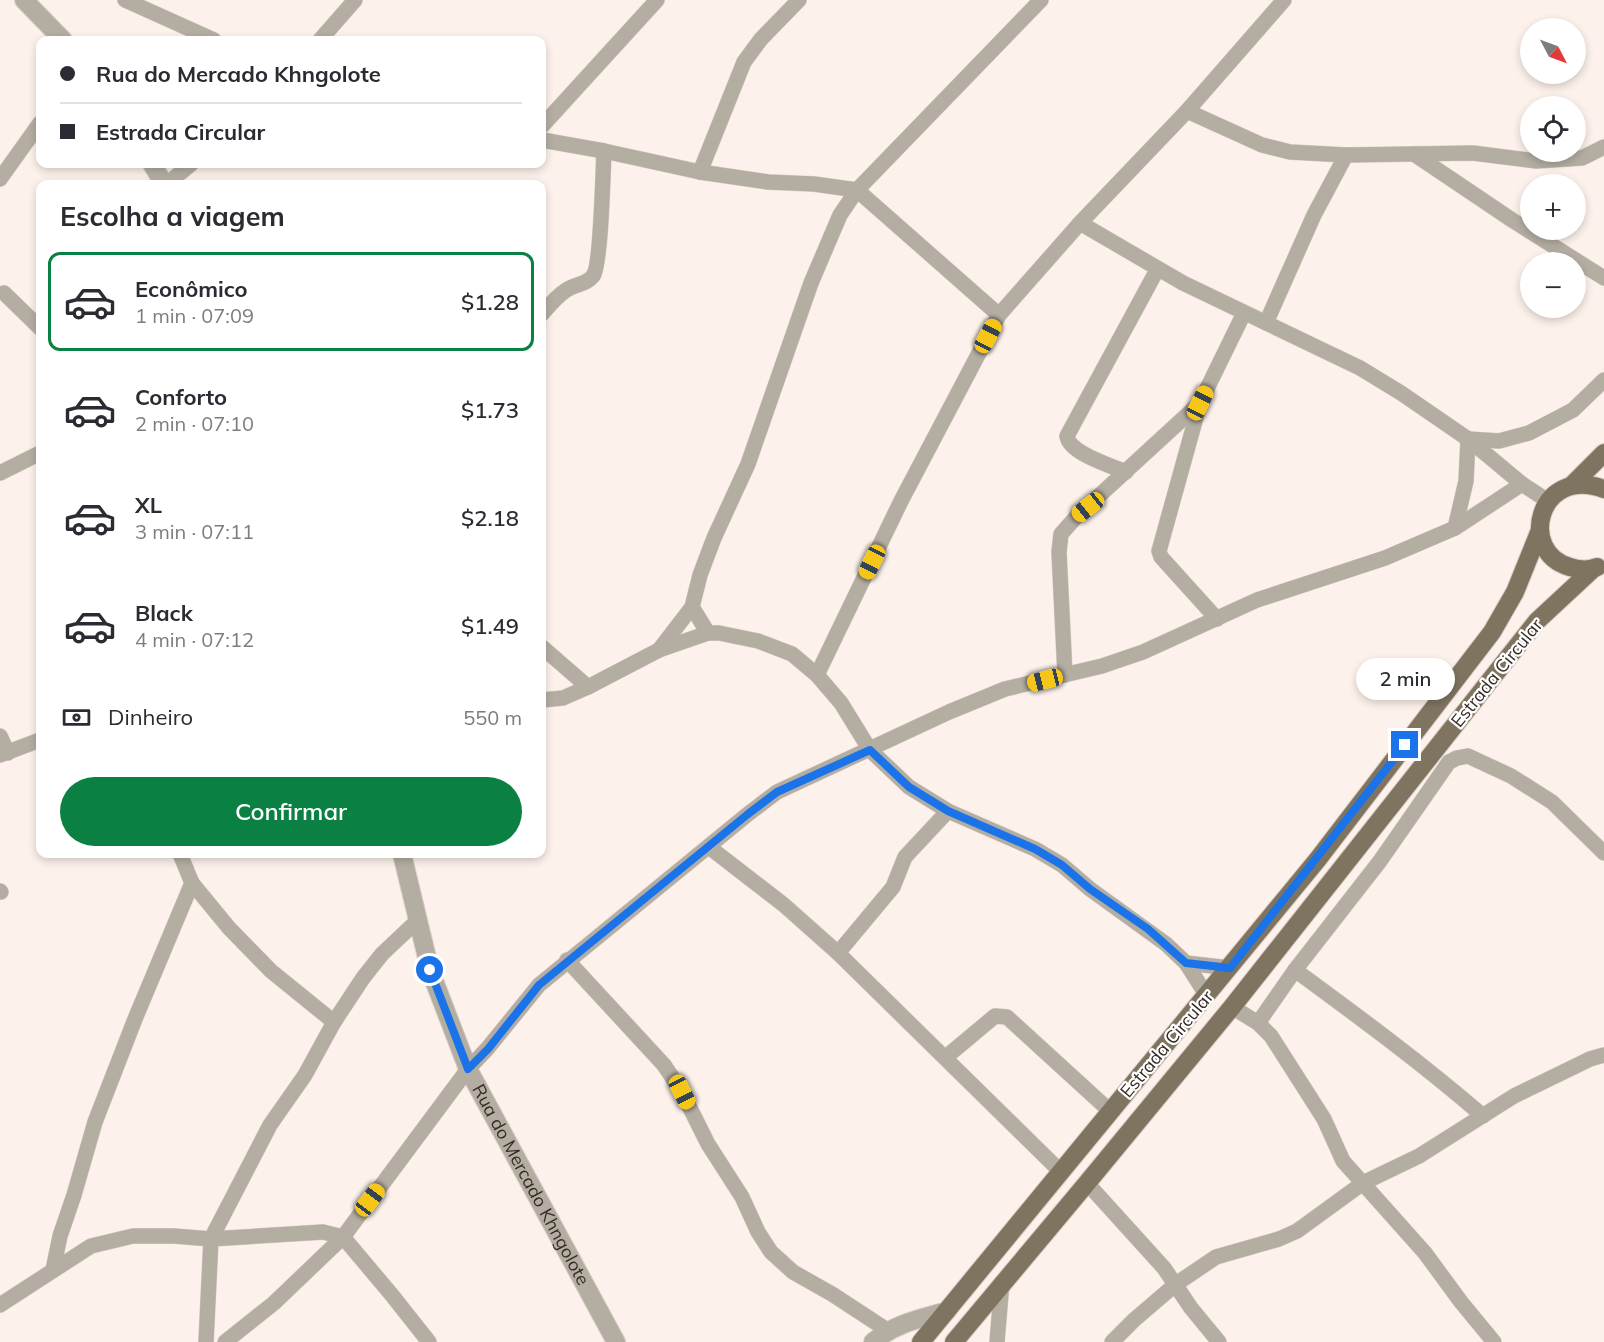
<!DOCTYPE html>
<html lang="pt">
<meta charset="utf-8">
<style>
:root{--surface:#fff;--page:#f2f2f3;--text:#2b2b33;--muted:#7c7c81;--line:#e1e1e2;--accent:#0b8043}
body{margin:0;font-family:Mulish,sans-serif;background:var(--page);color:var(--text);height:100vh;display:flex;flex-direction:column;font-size:22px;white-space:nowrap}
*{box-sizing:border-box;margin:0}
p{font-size:20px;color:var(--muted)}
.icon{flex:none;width:33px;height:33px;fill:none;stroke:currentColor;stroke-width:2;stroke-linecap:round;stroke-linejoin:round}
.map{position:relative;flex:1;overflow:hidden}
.sheet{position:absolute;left:36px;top:180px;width:510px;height:678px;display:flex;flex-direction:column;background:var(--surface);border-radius:12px;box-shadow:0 3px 9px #0003}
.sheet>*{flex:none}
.banner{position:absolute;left:36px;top:36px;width:510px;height:132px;border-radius:12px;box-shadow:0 3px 9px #0003;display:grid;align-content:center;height:132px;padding:0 24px;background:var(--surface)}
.needle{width:39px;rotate:131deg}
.tools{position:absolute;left:1520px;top:18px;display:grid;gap:12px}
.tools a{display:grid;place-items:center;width:66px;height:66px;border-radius:50%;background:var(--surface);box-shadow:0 3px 9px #0003;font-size:30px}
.end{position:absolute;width:27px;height:27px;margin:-14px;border:8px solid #1a73e8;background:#fff;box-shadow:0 0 0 3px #fff}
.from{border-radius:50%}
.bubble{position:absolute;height:42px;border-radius:21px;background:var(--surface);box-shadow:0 3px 9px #0003;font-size:20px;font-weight:600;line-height:42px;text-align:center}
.car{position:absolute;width:18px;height:36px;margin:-18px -9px;border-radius:8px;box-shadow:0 0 4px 2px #0007;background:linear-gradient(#f5c518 24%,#345 0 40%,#f5c518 0 76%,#345 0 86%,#f5c518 0)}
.banner b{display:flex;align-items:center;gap:21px;height:57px;font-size:22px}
.banner b+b{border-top:2px solid var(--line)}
.banner i{width:15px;height:15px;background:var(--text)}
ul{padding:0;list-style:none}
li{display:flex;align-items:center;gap:18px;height:99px;margin:0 12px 9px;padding:0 12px;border:3px solid transparent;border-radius:12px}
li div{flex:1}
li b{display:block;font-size:22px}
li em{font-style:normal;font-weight:600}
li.active{border-color:var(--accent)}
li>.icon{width:54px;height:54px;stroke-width:1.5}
h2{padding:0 24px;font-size:27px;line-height:72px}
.pay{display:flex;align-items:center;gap:15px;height:66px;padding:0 24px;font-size:22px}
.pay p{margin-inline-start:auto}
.action{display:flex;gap:12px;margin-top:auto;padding:12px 24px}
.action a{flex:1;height:69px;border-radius:36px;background:var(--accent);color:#fff;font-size:24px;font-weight:600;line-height:69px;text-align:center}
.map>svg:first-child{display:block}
</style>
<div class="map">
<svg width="1604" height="1342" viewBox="0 0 1604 1342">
<rect width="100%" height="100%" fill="#fdf2eb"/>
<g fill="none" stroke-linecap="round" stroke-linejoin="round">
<defs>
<g id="minor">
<path d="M125,0L214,40"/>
<path d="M320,40L355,0"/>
<path d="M1187,111L1262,145L1290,152L1346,155L1473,153L1536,161L1582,158L1604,147"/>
<path d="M542,126L657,0"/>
<path d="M542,140L604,151L700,172L768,182L814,184L857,190L999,315"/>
<path d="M1414,154L1512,220L1604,278"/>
<path d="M700,172L744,62L761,39L799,0"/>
<path d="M0,179L40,123"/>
<path d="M167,184L191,164"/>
<path d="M1080,223L1183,283L1360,368L1401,393L1468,439L1522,484L1548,501"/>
<path d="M4,293L40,328"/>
<path d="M542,314C549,306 556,297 565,291C574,284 586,285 593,276C601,266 603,170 604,151"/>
<path d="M1266,323L1314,215L1346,155"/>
<path d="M1200,403L1159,551L1161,557L1217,619"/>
<path d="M1126,472C1111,466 1069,453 1067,436L1157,270"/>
<path d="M0,473L40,453"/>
<path d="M1455,528L1466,481L1468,439L1499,441L1529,433L1573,410L1604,380"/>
<path d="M692,607L708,633"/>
<path d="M542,647L588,687L659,650L708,633H719L758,641L792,654L817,675L841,703L870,750L909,787L948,811L1035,849L1062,865L1090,889L1166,944L1186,963L1207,996"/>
<path d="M659,650L692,607L700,575L714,538L748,464L811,283L840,215L857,190L1041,0"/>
<path d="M817,675L901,501L999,315L1080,223L1187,111L1284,0"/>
<path d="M1065,675L1059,552L1061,534L1077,516L1200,403L1244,313"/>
<path d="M542,700L563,698L588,687"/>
<path d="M0,736L8,753"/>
<path d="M0,755L40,740"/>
<path d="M709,847L784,905L838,953L1061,1172"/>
<path d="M180,854L192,883L229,928L271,971L334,1022"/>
<path d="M0,891L1,892"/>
<path d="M838,953L893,887L905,857L948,811"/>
<path d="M567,960L664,1065L682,1092L708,1144L742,1197L758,1232L771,1252L793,1272L832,1294L887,1330"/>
<path d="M1186,963L1230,968"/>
<path d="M1295,970C1359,1017 1423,1064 1483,1116"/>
<path d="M1232,1007L1258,1023L1271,1036L1324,1119L1343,1161L1425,1253L1461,1302L1494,1342"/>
<path d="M1258,1023L1295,970L1380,861L1449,762L1457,758L1468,756L1511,776L1552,802L1604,853"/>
<path d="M946,1057L995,1016L1007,1017L1111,1112"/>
<path d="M1087,1183L1164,1268L1191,1308L1219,1342"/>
<path d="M53,1270L60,1236L74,1195L95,1122L135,1019L192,883"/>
<path d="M0,1305L91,1246L133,1236H174L211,1239L323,1232L343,1237L391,1294L429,1342"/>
<path d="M206,1342L211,1239L270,1125L305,1075L334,1022L363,978L382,954L417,921"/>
<path d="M225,1342L274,1303L343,1237L468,1069L487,1049L539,985L748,814L777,792L949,712L1005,689L1102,666L1143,652L1257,600L1385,558L1455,528L1522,484"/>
<path d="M997,1342L1002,1282"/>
<path d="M1112,1342L1134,1320L1176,1284L1216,1257L1279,1239L1297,1231L1363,1183L1419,1156L1514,1096L1590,1059L1604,1055"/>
</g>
<g id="tertiary">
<path d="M24,0L63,40"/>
<path d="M152,164L164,184"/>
<path id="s1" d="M402,854L430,970L468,1069L616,1342"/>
<path d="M873,1342C896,1323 919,1319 947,1311"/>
</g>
<g id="primary">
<path d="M1573,484L1604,453"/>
<path d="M1597,567C1588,571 1579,570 1570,567C1517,552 1538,465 1604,489"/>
<path d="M921,1342L1318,859L1492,632L1515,592L1540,530"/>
<path d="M954,1342L1087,1183L1232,1007L1537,621L1593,569"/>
</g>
</defs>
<!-- minor casing -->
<use href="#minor" stroke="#d9cec7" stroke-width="16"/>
<!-- tertiary casing -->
<use href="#tertiary" stroke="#d9cec7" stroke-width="20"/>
<!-- primary casing -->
<use href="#primary" stroke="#d9cec7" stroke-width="20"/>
<!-- minor -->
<use href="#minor" stroke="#b4aea2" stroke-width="15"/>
<!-- tertiary -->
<use href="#tertiary" stroke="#b4aea2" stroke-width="18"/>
<!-- primary -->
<use href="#primary" stroke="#7e745f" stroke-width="18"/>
</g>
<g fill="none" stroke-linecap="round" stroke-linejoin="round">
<!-- route -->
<path stroke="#1a73e8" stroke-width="8" d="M430,970L468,1069L488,1049L539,985L748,814L777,792L870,750L909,787L948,811L1035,849L1062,865L1090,889L1148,929L1186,963L1230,968L1405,745"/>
</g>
<g text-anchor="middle" stroke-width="4.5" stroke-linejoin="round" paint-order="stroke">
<!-- street labels -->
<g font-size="18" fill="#362b24" stroke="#fff">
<text transform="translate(1497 673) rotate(-51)" y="6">Estrada Circular</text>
<text transform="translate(1167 1044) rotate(-50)" y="6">Estrada Circular</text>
<text dy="6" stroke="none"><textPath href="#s1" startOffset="357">Rua do Mercado Khngolote</textPath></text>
</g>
</g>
</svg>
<div class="tools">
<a><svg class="needle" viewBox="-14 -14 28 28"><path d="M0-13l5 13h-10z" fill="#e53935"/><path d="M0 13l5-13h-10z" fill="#7c7c81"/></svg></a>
<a><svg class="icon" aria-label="locate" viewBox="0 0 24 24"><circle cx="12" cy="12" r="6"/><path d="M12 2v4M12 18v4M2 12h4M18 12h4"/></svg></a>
<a>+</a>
<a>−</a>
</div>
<i class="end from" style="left:430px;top:970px"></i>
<i class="end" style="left:1405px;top:745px"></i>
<div class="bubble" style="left:1356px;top:658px;width:99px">2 min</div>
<i class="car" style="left:988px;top:336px;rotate:28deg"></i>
<i class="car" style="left:1200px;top:403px;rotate:26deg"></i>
<i class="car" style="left:1088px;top:507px;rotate:231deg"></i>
<i class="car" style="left:872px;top:562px;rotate:206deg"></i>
<i class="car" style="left:1045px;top:680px;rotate:256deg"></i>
<i class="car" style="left:682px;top:1092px;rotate:153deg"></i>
<i class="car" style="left:370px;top:1200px;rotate:37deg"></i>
<div class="banner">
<b><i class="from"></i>Rua do Mercado Khngolote</b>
<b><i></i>Estrada Circular</b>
</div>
<section class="sheet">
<h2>Escolha a viagem</h2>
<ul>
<li class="active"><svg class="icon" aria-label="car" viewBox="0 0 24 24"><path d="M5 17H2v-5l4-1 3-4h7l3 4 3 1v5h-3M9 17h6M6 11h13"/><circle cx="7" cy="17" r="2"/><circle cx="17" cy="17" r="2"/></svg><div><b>Econômico</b><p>1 min · 07:09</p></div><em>$1.28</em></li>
<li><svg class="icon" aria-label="car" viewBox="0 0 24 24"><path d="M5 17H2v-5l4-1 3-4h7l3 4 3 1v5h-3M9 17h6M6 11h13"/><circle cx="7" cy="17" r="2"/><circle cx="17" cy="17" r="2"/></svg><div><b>Conforto</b><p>2 min · 07:10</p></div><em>$1.73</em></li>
<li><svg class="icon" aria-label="car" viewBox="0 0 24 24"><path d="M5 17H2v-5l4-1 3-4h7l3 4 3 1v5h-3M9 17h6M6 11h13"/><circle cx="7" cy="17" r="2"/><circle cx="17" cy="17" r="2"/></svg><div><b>XL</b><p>3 min · 07:11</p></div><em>$2.18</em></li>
<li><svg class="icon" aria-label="car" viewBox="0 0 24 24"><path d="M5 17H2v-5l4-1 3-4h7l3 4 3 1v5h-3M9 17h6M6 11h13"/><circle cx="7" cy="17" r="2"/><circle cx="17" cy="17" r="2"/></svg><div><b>Black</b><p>4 min · 07:12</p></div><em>$1.49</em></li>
</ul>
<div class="pay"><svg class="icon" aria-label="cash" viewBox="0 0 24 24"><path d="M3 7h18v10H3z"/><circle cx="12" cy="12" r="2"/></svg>Dinheiro<p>550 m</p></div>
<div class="action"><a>Confirmar</a></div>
</section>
</div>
